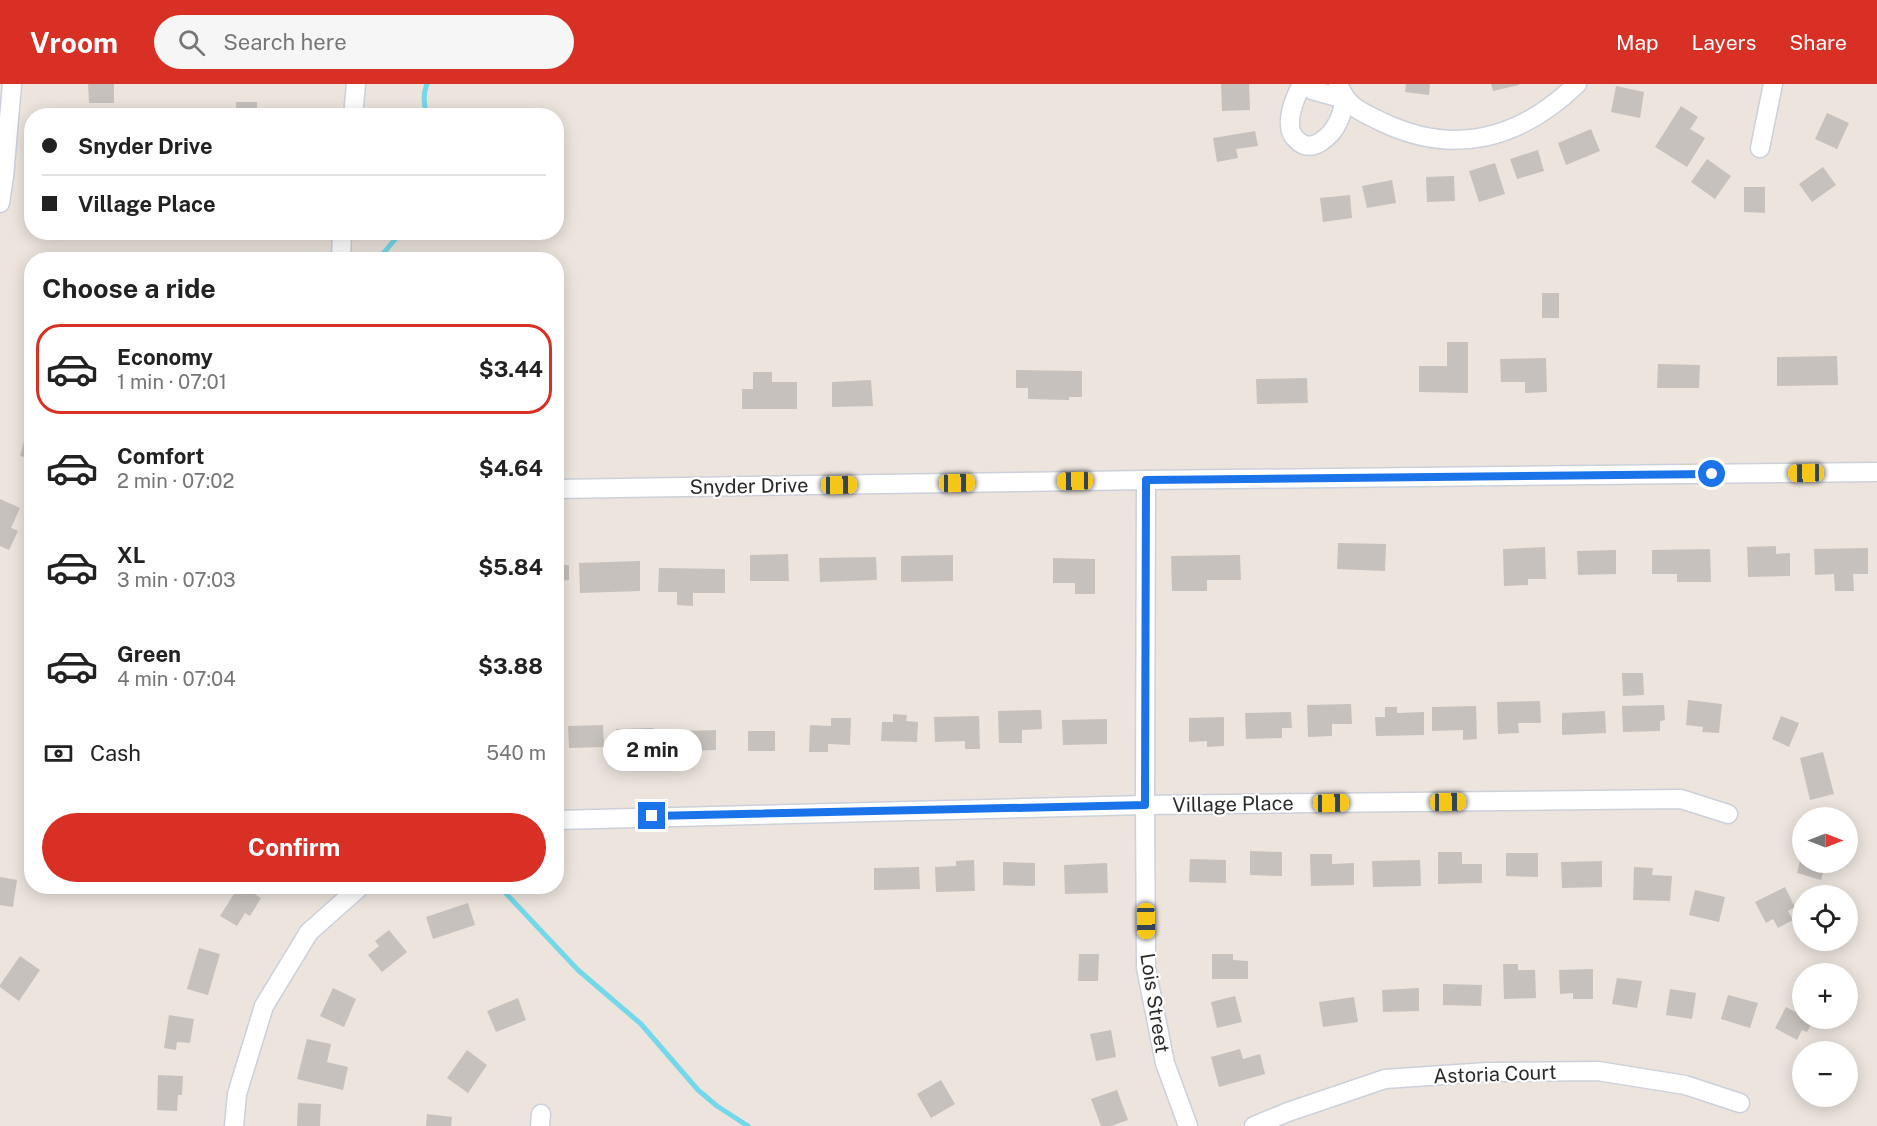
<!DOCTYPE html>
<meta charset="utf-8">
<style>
:root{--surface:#fff;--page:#f6f6f6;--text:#222;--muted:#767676;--line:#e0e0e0;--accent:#d93025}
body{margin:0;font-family:"Public Sans",sans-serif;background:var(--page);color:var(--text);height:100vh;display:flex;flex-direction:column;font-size:22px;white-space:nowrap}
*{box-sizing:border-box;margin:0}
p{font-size:20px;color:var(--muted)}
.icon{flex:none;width:33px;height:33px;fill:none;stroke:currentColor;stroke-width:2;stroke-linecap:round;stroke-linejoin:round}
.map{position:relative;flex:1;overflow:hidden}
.drawer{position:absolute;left:24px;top:168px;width:540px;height:642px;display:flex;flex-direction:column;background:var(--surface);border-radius:24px;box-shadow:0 3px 15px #0003}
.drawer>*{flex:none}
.top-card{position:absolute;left:24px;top:24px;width:540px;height:132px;border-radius:24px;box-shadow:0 3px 15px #0003;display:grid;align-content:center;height:132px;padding:0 18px;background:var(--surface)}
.needle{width:39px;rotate:90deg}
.fabs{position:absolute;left:1792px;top:723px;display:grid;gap:12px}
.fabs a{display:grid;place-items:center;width:66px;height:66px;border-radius:50%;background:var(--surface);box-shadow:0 3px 15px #0003;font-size:30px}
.end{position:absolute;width:27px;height:27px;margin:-14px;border:8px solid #1a73e8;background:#fff;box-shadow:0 0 0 3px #fff}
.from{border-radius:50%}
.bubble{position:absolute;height:42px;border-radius:21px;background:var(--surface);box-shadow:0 3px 15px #0003;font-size:20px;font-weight:700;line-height:42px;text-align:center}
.car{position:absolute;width:18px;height:36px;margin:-18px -9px;border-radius:8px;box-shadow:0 0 4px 2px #0007;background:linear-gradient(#f5c518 24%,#345 0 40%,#f5c518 0 76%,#345 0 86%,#f5c518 0)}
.top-card b{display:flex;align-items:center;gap:21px;height:57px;font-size:22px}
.top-card b+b{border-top:2px solid var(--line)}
.top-card i{width:15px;height:15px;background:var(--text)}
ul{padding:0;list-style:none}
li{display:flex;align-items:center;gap:18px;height:90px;margin:0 12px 9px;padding:0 6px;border:3px solid transparent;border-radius:24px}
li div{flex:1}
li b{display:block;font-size:22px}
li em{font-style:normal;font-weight:700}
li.selected{border-color:var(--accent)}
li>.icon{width:54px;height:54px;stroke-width:1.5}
h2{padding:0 18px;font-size:27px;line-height:72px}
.pay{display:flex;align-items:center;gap:15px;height:66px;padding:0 18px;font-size:22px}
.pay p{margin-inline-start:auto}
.primary-button{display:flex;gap:12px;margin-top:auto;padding:12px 18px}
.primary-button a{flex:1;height:69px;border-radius:36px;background:var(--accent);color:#fff;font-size:24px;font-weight:700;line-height:69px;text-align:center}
header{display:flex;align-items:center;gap:36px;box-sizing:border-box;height:84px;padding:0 30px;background:var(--accent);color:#fff}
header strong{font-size:28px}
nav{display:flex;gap:33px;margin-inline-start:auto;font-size:21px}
.search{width:420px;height:54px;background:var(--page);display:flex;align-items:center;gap:15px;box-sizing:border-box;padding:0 21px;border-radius:33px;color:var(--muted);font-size:22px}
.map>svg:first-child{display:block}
</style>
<header>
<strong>Vroom</strong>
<div class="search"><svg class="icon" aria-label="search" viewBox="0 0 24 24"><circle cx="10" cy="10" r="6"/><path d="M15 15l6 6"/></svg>Search here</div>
<nav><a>Map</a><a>Layers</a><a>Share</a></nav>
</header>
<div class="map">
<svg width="1877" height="1042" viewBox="0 0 1877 1042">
<rect width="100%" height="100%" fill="#ece4dd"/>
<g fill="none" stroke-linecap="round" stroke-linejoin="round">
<!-- stream -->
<g stroke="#75d8e9" stroke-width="5">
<path d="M427,32C424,22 423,9 427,0"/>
<path d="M378,176L401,148"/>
<path d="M499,802L578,886L641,940L698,1006L717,1022L748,1042"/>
</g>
</g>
<!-- building -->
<g fill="#c7c1bd">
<path d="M88,0H114V19H89Z"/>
<path d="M1221,0H1249L1250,26L1222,27Z"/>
<path d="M1406,0H1430L1429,11L1405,8Z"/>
<path d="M1491,0H1519V1L1493,7Z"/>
<path d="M1616,2L1644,8L1640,34L1611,28Z"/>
<rect x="236" y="18" width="21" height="14"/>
<path d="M1681,22L1698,33L1690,45L1705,54L1687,83L1655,63Z"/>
<path d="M1827,29L1849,39L1837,65L1815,55Z"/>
<path d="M1591,45L1600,67L1566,81L1558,59Z"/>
<path d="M1255,47L1258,62L1236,65L1238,74L1217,78L1213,54Z"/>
<path d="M1538,66L1544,87L1517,95L1510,75Z"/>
<path d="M1707,75L1731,92L1715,115L1691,98Z"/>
<path d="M1495,79L1505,110L1479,118L1469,87Z"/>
<path d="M1823,83L1836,101L1812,118L1799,100Z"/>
<path d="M1454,92L1455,117L1427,118L1426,93Z"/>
<path d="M1392,96L1396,119L1367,124L1362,102Z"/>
<path d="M1744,103H1765V129L1744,128Z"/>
<path d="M1350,111L1352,134L1323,138L1320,114Z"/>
<rect x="1542" y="209" width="17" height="25"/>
<path d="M1447,258H1468V309L1419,308V282H1447Z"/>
<path d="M1837,272L1838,301L1777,302V273Z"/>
<path d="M1546,274L1547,308L1525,309V298H1501L1500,275Z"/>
<path d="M1658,280L1700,281L1699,304H1657Z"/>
<path d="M1016,286L1082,287V313H1069V316L1028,315V304H1016Z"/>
<path d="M753,288H772V298H797V325H742V305H753Z"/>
<path d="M1307,294L1308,319L1257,320L1256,295Z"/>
<rect x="556" y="296" width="5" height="34"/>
<path d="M871,296L873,322L832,323V298Z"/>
<path d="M31,332H32V375L20,372Z"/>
<path d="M0,415L20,424L11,444L18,447L9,466L0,462Z"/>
<path d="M1338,459L1386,460L1385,487L1337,485Z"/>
<path d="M1776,462V470L1790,469V492L1748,493L1747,463Z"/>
<path d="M1545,463L1546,495H1528V501L1504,502L1503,465Z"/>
<path d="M1868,464V490H1853L1854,507H1835L1834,490L1815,491L1814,465Z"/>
<path d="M1710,465L1711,498H1677V490H1652V466Z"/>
<path d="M1616,466V490L1578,491L1577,467Z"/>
<path d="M788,470L789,497H750V471Z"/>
<path d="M953,471V497L901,498V472Z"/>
<path d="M1240,471L1241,496H1207V507H1172L1171,472Z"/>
<path d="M876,473L877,496L820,498L819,474Z"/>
<path d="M1053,474L1095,475V510H1075V499H1053Z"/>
<path d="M640,477V507L580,509L579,479Z"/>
<path d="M556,481H569V496L556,497Z"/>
<path d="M659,484L725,485V509H693V522L677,521V508H658Z"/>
<path d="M1622,589H1643L1644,611L1623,612Z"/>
<path d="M1688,616L1722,620L1719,649L1702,648L1703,643L1686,641Z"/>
<path d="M1540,617L1541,639H1518L1519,649L1498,650L1497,618Z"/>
<path d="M1351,620L1352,640H1332V652L1308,653L1307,621Z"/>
<path d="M1664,621L1665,636L1660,637V647L1623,648L1622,622Z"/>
<path d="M1476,622L1477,655L1463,656V646L1432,647V623Z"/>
<path d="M1385,623H1397V629L1424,628V651L1376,652L1375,633H1385Z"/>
<path d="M1041,626L1042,645L1022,646V659H999L998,627Z"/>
<path d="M1605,627L1606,649L1562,651V629Z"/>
<path d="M1291,628L1292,644H1282V654L1246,655L1245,629Z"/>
<path d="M893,630L907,631L906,637L918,638L917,658L881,657L882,638H893Z"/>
<path d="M979,632L980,665H965V657L935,658L934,633Z"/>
<path d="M1781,632L1799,639L1789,663L1772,655Z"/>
<path d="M1224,633V662L1207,663V657L1189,658V634Z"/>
<path d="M831,634H851L850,661L828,660V668H809L810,641L831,642Z"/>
<path d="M1107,635V660L1063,661L1062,636Z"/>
<path d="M603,641L604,663L569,664L568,642Z"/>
<path d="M653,644V666L617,667L616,645Z"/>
<path d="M716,646V666L686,667L685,647Z"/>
<rect x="748" y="647" width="27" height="20"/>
<path d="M1823,668L1834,710L1810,716L1800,674Z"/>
<path d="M1250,767L1282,768V792L1250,791Z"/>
<path d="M1438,768H1462V780H1482V799L1438,800Z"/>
<path d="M1506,769H1538V793L1506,792Z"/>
<path d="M1802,769L1803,778H1826L1821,796L1797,789Z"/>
<path d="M1310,770H1332V780L1354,779V801L1311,802Z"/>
<path d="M1190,775L1226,776V799L1189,798Z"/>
<path d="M974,776L975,807L936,808L935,783L956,782V777Z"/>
<path d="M1420,776L1421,802L1373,803L1372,777Z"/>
<path d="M1602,777V803L1562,804L1561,778Z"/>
<path d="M1003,778L1035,779V802L1003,801Z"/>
<path d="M1107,779L1108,809L1065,810L1064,781Z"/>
<path d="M919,783L920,805L874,806V784Z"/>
<path d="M1634,783L1653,784L1652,791L1672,792L1670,817L1633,816Z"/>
<path d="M0,793L17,796L13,823L0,821Z"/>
<path d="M239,802H242L261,814L250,832L245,829L237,842L220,832Z"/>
<path d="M1785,803L1795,823L1788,827L1793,836L1778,844L1773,835L1766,839L1755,818Z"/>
<path d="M1695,806L1725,813L1719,838L1689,831Z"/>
<path d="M468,819L475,841L433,855L426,833Z"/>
<path d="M389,846L407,868L382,888L368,871L379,862L375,857Z"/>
<path d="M199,864L220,870L208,911L187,905Z"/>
<path d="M1079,870H1099L1098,897H1078Z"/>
<path d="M1212,870H1233V876L1248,877V895H1212Z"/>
<path d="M20,872L40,886L19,917L0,903V901Z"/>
<path d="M1503,880H1518V886H1535L1536,914L1504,915Z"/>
<path d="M1593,885V915H1573V909L1560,910L1559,886Z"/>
<path d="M1617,894L1642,897L1637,924L1612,920Z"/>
<path d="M1443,900L1482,901L1481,922L1443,921Z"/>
<path d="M333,904L356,915L344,943L320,932Z"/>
<path d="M1419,904V927L1383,928L1382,906Z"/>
<path d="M1670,905L1696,909L1692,935L1666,931Z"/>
<path d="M1728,911L1758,919L1750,944L1721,935Z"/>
<path d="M1235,912L1242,938L1217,944L1211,918Z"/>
<path d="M1354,913L1358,938L1323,943L1319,918Z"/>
<path d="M518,914L526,936L496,948L487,927Z"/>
<path d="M1786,923L1803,932V934L1813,937L1807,948L1802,946L1797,956L1775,944Z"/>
<path d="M169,931L194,935L190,959L177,958L176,966L164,964Z"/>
<path d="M1111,946L1116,973L1096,977L1090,950Z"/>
<path d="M307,955L331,960L327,978L348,983L343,1006L297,995Z"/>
<path d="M1240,965L1243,975L1260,970L1265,990L1219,1003L1211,973Z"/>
<path d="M467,966L487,981L468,1009L447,994Z"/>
<path d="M158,991L183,992L182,1011H178L177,1027L157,1026Z"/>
<path d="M941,996L955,1020L931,1034L917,1010Z"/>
<path d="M1117,1006L1128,1036L1111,1042H1101L1091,1015Z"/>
<path d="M298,1019L321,1020L320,1042H297Z"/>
<path d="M427,1030L452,1033L451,1042H426Z"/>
</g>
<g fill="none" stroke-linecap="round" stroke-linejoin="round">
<defs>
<g id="minor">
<path d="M1302,0C1296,12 1289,27 1290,41C1290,47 1293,53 1298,57C1312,71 1332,51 1338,38C1342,31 1343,23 1345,15"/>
<path d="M1308,0L1312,6L1345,15"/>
<path d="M1338,0C1348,24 1360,27 1382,38C1455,73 1521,54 1577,0"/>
<path d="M353,32L356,0"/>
<path d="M1760,64L1773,0"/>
<path d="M0,119L4,93L12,0"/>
<path d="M341,176L342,148"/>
<path d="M1146,396L1145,721L1146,884L1165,979L1188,1042"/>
<path d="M556,405L1146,396L1877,388"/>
<path d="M556,736L1145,721L1681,715L1728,730"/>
<path d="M234,1042L237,1010L264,922L309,848L361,802"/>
<path d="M540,1042L541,1030"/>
<path d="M1254,1042L1288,1028L1385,995L1487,988L1598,987L1685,1001L1740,1019"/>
</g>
</defs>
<!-- minor casing -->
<use href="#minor" stroke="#ccd0db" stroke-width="21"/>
<!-- minor -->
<use href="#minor" stroke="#fff" stroke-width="18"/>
</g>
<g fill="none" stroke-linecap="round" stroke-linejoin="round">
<!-- route -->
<path stroke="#1a73e8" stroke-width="8" d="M652,732L1145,721L1146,396L1712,390"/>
</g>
<g text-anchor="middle" stroke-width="4.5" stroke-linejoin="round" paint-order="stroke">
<!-- street labels -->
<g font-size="20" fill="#2a2a2a" stroke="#fff">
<text transform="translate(749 402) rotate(-1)" y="7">Snyder Drive</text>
<text transform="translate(1233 720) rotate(-1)" y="7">Village Place</text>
<text transform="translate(1155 919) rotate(81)" y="7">Lois Street</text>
<text transform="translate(1495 990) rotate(-2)" y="7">Astoria Court</text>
</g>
</g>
</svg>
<div class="fabs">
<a><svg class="needle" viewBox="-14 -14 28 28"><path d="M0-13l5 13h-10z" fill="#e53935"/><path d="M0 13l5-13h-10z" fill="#767676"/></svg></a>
<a><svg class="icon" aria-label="locate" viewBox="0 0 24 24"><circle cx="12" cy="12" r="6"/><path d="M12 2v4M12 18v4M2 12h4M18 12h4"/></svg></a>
<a>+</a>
<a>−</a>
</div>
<i class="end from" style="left:1712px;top:390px"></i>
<i class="end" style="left:652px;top:732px"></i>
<div class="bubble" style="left:603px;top:645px;width:99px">2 min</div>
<i class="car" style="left:1806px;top:389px;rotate:269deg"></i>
<i class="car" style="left:1075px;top:397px;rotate:269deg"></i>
<i class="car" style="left:957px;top:399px;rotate:89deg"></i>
<i class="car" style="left:839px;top:401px;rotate:89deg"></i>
<i class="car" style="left:1448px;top:718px;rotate:89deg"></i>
<i class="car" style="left:1331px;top:719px;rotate:89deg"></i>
<i class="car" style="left:1146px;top:837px;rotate:179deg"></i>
<div class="top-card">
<b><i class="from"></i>Snyder Drive</b>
<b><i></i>Village Place</b>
</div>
<section class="drawer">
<h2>Choose a ride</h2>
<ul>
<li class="selected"><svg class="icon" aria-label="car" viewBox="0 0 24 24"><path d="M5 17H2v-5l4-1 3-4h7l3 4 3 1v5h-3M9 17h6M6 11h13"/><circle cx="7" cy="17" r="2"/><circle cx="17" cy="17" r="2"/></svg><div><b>Economy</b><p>1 min · 07:01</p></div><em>$3.44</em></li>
<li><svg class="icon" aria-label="car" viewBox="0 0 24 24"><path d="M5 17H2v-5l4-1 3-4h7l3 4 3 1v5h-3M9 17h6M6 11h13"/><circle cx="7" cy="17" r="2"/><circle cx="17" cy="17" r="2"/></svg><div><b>Comfort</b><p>2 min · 07:02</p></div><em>$4.64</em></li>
<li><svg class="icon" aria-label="car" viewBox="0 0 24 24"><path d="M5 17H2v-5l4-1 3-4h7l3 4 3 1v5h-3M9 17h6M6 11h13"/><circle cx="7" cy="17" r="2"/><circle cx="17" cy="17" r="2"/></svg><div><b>XL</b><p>3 min · 07:03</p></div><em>$5.84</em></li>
<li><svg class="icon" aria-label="car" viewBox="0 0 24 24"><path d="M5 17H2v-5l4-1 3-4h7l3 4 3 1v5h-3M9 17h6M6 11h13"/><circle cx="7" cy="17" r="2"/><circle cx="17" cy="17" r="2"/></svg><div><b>Green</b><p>4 min · 07:04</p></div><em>$3.88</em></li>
</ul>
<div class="pay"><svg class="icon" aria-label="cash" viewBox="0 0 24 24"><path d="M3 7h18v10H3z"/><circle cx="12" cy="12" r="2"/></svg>Cash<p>540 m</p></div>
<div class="primary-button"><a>Confirm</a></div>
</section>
</div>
